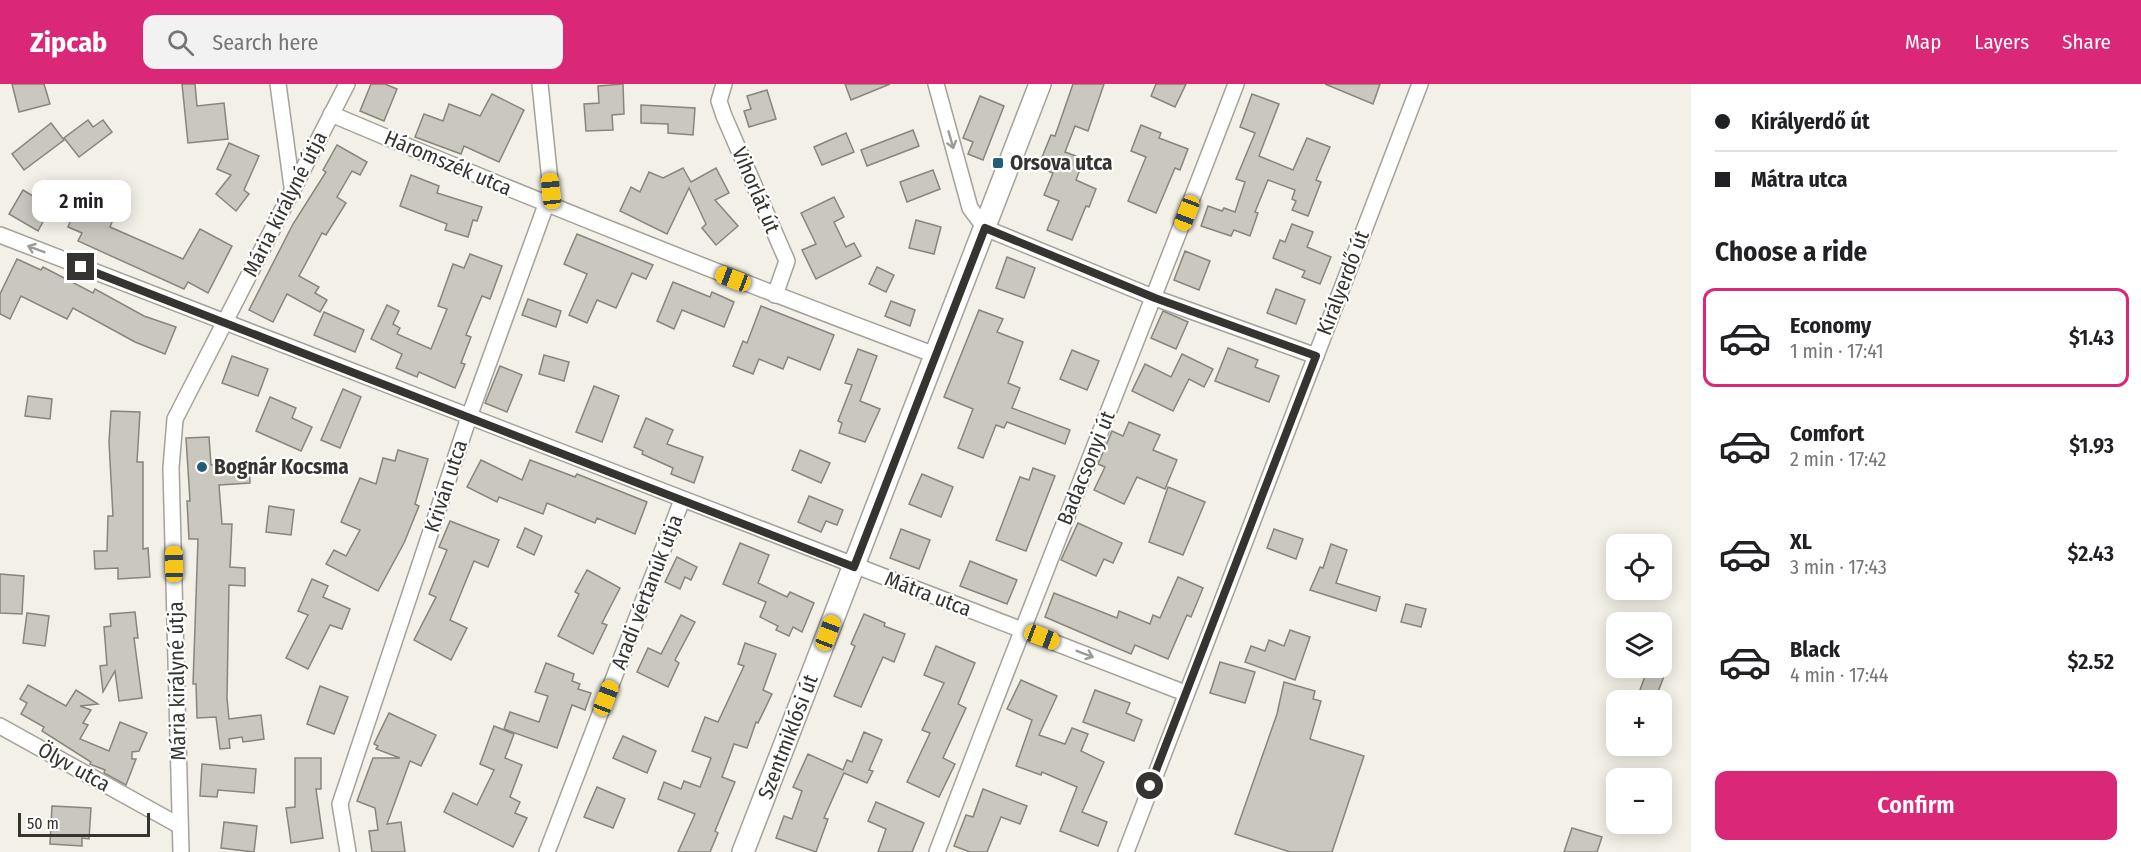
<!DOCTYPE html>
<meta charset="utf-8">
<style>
:root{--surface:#fff;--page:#f2f2f2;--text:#202124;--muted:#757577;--line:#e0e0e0;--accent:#db2777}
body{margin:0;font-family:"Fira Sans Condensed",sans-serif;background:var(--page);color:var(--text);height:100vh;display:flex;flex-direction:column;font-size:22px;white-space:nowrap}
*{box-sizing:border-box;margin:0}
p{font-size:20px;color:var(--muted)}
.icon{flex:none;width:33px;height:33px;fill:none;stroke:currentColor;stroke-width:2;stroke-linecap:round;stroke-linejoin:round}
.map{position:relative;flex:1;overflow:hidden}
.details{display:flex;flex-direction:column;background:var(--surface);width:450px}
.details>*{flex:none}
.top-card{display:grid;align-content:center;height:132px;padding:0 24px;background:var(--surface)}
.tools{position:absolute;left:1606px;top:450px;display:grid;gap:12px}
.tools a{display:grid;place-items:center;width:66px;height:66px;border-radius:12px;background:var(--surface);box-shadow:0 3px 15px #0003;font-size:30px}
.scale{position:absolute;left:18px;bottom:15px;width:132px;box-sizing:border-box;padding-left:6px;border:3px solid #353430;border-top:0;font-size:16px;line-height:21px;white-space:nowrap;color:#353430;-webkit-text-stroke:4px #fff;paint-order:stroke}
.end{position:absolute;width:27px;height:27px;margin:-14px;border:8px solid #353430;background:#fff;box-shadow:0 0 0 3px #fff}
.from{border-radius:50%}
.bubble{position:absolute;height:42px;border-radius:12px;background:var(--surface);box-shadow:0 3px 15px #0003;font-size:20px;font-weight:600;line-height:42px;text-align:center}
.car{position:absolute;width:18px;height:36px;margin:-18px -9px;border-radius:8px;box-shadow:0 0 4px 2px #0007;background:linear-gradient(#f5c518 24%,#345 0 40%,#f5c518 0 76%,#345 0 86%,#f5c518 0)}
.top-card b{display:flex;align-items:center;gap:21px;height:57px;font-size:22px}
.top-card b+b{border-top:2px solid var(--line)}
.top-card i{width:15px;height:15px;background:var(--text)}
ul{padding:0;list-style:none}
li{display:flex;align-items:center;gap:18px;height:99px;margin:0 12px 9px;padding:0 12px;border:3px solid transparent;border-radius:12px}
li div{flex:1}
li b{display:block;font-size:22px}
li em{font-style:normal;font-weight:600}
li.active{border-color:var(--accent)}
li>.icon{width:54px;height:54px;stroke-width:1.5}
h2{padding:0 24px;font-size:27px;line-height:72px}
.action{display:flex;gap:12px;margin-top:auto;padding:12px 24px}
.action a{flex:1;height:69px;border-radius:12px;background:var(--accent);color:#fff;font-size:24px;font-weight:600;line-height:69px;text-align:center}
header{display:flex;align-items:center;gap:36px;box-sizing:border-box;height:84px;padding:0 30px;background:var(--accent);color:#fff}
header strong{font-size:28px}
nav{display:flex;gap:33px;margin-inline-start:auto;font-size:21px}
.search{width:420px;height:54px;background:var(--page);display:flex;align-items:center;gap:15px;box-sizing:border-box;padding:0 21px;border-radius:12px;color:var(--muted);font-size:22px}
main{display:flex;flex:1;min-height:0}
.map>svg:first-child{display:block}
</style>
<header>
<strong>Zipcab</strong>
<div class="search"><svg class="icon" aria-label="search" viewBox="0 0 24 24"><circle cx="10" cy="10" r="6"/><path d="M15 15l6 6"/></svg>Search here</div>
<nav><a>Map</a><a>Layers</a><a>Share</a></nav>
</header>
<main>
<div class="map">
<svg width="1691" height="768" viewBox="0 0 1691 768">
<rect width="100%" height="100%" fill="#f3f0e7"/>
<!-- building -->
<g fill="#c9c7be" stroke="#87857c" stroke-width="1.5">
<path d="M12,0H44L50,20L19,28Z"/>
<path d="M182,0H195L197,22L224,19L228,55L188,59Z"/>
<path d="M371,0H385L397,5L384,37L360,27Z"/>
<path d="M623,0L624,30L612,31L613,46L586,47L584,20L599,19L598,2Z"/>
<path d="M845,0H890L851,16Z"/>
<path d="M1073,0H1104L1088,47L1075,42L1065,68L1084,75L1076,96L1096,105L1089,123L1086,122L1072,156L1047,146L1059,117L1044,111L1053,89L1038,83L1051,51L1055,52Z"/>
<path d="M1156,0H1186L1175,23L1151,12Z"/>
<path d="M1325,0H1380L1373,20Z"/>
<path d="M767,6L776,35L749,43L744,27L751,25L747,12Z"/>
<path d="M492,10L524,26L499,78L464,62L461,70L415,53L424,30L443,37L449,20L480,32Z"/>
<path d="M1252,10L1279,20L1259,72L1293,86L1307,54L1330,63L1316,96L1321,98L1308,132L1292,126L1296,117L1292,115L1295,106L1268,96L1255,128L1258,129L1250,152L1234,146L1231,152L1201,142L1208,122L1222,127L1224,124L1235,128L1245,98L1236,95L1255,49L1240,43Z"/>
<path d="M980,12L1004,22L983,76L968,70L973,58L963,54Z"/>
<path d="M641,21L695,24L693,51L668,49V40L641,39Z"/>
<path d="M88,36L93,43L103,36L112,48L79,73L64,54Z"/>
<path d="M51,39L64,56L24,86L12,70Z"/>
<path d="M1141,41L1161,49L1159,54L1188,65L1180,86L1175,84L1156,129L1128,117L1146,73L1131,67Z"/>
<path d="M913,46L919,62L867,82L861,66Z"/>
<path d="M846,49L854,68L822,81L814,63Z"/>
<path d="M229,59L259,72L244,106L249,110L236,127L216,110L231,91L217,85Z"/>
<path d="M337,61L367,78L360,91L352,87L337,113L346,119L326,151L322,149L299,192L319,203L315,209L327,216L320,228L287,210L273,238L249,226L293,140L326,88L323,86Z"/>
<path d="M683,84L691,98L716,84L729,109L715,116L738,142L716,161L702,144L706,140L689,104L667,150L620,127L631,103L640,108L649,88L663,94Z"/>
<path d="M933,86L940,105L907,118L900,98Z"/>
<path d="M411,91L439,102L437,109L482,123L477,137L473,136L468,153L445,146L447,140L400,122Z"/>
<path d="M90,103L121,117L110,143L183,175L200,145L232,162L208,209L188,198L184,205L78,157L82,149L68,143L75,125L80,127Z"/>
<path d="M23,106L51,123L38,147L9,130Z"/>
<path d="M834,113L844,133L834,138L846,163L854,159L861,172L816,195L802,166L816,160L801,129Z"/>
<path d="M916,136L941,143L934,170L909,164Z"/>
<path d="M1292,140L1313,148L1307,163L1331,173L1320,200L1302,193L1305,187L1273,174L1280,156L1285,158Z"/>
<path d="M577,150L653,181L646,195L632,189L616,224L597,216L587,239L569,231L587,190L564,180Z"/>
<path d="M1185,167L1210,177L1199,206L1174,196Z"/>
<path d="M470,170L502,182L490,215L482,212L466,251L471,253L461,279L465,280L455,304L419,288L417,293L396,284L402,270L371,255L387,221L399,227L393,240L400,244L397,250L431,265L447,225L438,222L453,180L464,184Z"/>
<path d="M1007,173L1035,184L1024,214L996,204Z"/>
<path d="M17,175L41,186L43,183L93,209L95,205L144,232L176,243L165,270L135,258L73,224L67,235L21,212L10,235L0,230V210Z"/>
<path d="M877,183L894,191L886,208L869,200Z"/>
<path d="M673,198L710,213L712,208L734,218L724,243L682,226L674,245L657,237Z"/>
<path d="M1276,205L1305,216L1296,240L1267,229Z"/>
<path d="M528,215L561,227L556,243L522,231Z"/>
<path d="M891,217L915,226L910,242L885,232Z"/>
<path d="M761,222L834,251L820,286L788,273L783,285L759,275L753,290L733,282L743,257L747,259Z"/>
<path d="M979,226L1003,235L997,248L1023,258L1008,299L1020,304L1012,324L1070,346L1065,360L1007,338L1004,344L996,341L983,374L958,364L973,325L944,313Z"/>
<path d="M1163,227L1188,238L1176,265L1151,254Z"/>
<path d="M324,228L364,246L355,268L314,251Z"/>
<path d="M1228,264L1258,276L1255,283L1279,292L1269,318L1215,297Z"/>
<path d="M858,265L877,272L860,317L880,325L865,358L839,349L842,339L838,337L852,301L845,299Z"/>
<path d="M1072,266L1099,277L1087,306L1060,295Z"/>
<path d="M1182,270L1213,285L1204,303L1189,295L1173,327L1132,307L1145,280L1171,293Z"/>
<path d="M544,271L569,278L564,297L539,290Z"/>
<path d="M232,272L268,285L258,312L222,299Z"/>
<path d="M500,282L522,291L507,328L485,319Z"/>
<path d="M594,302L619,312L602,358L576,348Z"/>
<path d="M343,305L361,313L340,364L321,356Z"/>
<path d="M28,312L52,315L50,335L25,332Z"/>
<path d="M270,313L296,324L292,334L312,343L301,367L256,347Z"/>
<path d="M111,327L140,328L137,378H143V465L148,464L150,493L118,495V484L95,485L94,467H107L108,432H113L109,358Z"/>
<path d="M646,334L673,346L667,360L703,373L694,399L671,390L673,384L642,370L643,367L634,363Z"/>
<path d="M1129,338L1160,351L1153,366L1177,376L1165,405L1137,393L1124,420L1094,406L1105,383L1098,380L1112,347L1123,352Z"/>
<path d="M209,353L211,381L249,379L250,399L219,401L222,440H232L230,483L245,484V502L229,501L227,614L229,635L261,631L264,655L243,658L242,653L229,655L230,664L220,665L216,633L197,634L196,600H193L198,455H189L187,417H190L186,354Z"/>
<path d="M398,366L428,375L415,420L419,422L404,459L378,507L326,480L334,466L346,472L360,446L341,438L360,394L376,400L383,374L395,377Z"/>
<path d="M800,366L830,379L821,399L792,386Z"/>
<path d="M481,376L522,396L530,376L575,393L577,390L647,418L635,450L597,434L595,439L547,419L543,430L499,413L497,418L467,403Z"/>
<path d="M1033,384L1055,392L1026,467L996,456L1020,393L1029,396Z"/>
<path d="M922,390L953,403L941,433L909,420Z"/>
<path d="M1168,403L1205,418L1183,471L1149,458Z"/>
<path d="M809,412L843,426L837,441L826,437L821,448L798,438Z"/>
<path d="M269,422L294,426L291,451L266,448Z"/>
<path d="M450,437L499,456L488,483L474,477L450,536L467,544L451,576L414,556L436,513L429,510L447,466L439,463Z"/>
<path d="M1078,439L1122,459L1113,479L1104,475L1096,492L1061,476Z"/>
<path d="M525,444L542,452L534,471L517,463Z"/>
<path d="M901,445L930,456L919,485L890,474Z"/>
<path d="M1274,445L1303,455L1296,475L1267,464Z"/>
<path d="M740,459L769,471L758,499L787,513L790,508L814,519L802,548L793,543L789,552L776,546L778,542L760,533L766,518L723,500Z"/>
<path d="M1331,460L1347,466L1336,499L1380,513L1376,527L1310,506L1320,483L1323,484Z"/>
<path d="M677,473L697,483L691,496L685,493L680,505L665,498Z"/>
<path d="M970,477L1017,496L1007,520L960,502Z"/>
<path d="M587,486L620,504L602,539L607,541L593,570L558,552L579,510L575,508Z"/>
<path d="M0,490L24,492L22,530L0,529Z"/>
<path d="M1178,493L1203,504L1191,533L1187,531L1168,575L1135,561L1131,570L1045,533L1054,509L1117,534L1119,527L1150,540L1153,531L1160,534Z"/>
<path d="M312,495L328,502L323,513L350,525L342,545L330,541L308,585L286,574L308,531L298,527Z"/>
<path d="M1406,520L1426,525L1421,543L1401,538Z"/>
<path d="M135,528L138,554H134L142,614L119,617L115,587L103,608L100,582L107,581L104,543L111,542L110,530Z"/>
<path d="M27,529L49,532L45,562L23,559Z"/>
<path d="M864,530L885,539L884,542L905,550L894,578L883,573L861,623L834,612L855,562L851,560Z"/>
<path d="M681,531L695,538L675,576L679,579L668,603L637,588L648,564L661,570Z"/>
<path d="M1290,546L1310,553L1295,596L1245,578L1251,562L1265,567L1269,556L1284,562Z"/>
<path d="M745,559L776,570L763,606L772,610L758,639L756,638L747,664L734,660L722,693L735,698L715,747L718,749L710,768H678L695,730L658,715L664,698L681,705L684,697L700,703L711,674L692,667L705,633L718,638L744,582L738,580Z"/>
<path d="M936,562L975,579L958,620L966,624L943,674L955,680L939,713L907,698L930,649L922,646L944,599L924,591Z"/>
<path d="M1220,578L1255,588L1245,619L1210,609Z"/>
<path d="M546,579L574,590L572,597L580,600L578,605L591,609L585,626L572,621L557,664L504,645L510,628L539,638L548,612L535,608Z"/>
<path d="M1648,584H1667L1655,616L1637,614Z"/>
<path d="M1021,596L1057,612L1039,651L1065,660L1072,644L1088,650L1081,667L1104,678L1082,728L1107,738L1098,762L1060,747L1077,703L1042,688L1041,691L1016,682L1032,636L1007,625Z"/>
<path d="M1284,598L1315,607L1313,615L1321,617L1310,655L1364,672L1332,768H1290L1235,750L1277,630Z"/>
<path d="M28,601L66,622L76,606L98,620L80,622L91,626L83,639L88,641L80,655L109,667L120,638L147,649L139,667L132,668V675H136L126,701L104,689L105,686L90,680L91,678L42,647L44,643L21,630L27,619L20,615Z"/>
<path d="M320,602L348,613L334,650L307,640Z"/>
<path d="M1095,606L1130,619L1126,629L1142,636L1134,657L1083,638Z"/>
<path d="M389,629L436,651L421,682L410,677L387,740L401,738L405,768H372L369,747L378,746L375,724L357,717L373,674H400L376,665L378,662L374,660Z"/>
<path d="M494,642L514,650L505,674L522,681L510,713L520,718L515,729L527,734L513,763L444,728L453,709L477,721L494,686L480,680Z"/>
<path d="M864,648L882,656L869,686L873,687L867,699L844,689L824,734L828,735L816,768L776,754L784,732L792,735L802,707L793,703L808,670L843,686L847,676L852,678Z"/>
<path d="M623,652L656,667L647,689L613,674Z"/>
<path d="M295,674H321V705H316L323,754L291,759L286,724L295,723Z"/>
<path d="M202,680L256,685L254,709L218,706L217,713L200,712Z"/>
<path d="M597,703L625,715L613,744L584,733Z"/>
<path d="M983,705L1027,722L1020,740L1001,733L987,768H970L954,762L966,731L973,733Z"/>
<path d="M876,718L924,739L912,768H878L886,745L868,737Z"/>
<path d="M52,722L91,724L89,755L82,754V762L50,760Z"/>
<path d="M224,738L257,742L254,768L221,764Z"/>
<path d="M1572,744L1602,753L1597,768H1564Z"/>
</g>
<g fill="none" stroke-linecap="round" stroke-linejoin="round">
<defs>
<g id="street">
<path d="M278,0L292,103"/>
<path d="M724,0L719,17L724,32L787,177L775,211"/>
<path d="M936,0L970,124L985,144L1155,214L1316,272"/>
<path d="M331,30C531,115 732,195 935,271"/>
<path d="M0,151L1185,609"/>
<path d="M0,642L180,742"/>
<path d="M181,768L171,384L175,335L347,0"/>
<path d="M348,768L340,720L469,333L551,107L540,0"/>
<path d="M547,768L682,416"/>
<path d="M937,768C1034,511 1138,257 1236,0"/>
<path d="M1126,768L1420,0"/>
</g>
<path id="secondary" d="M743,768L1040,0"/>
</defs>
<!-- street casing -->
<use href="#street" stroke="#a5a29a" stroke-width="18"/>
<!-- secondary casing -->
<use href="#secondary" stroke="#a5a29a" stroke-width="24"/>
<!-- street -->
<use href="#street" stroke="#fff" stroke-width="15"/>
<!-- secondary -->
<use href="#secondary" stroke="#fff" stroke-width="21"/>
</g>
<!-- one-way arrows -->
<defs><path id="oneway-shaft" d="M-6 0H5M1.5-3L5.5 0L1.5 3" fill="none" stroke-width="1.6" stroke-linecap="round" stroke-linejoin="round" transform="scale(1.5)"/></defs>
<g stroke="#9a9a98">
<use href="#oneway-shaft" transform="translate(951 56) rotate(74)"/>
<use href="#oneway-shaft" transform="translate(36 165) rotate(-159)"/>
<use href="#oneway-shaft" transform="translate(1085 570) rotate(21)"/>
</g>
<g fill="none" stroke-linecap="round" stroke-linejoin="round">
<!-- route -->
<path stroke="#353430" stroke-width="8" d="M81,183L854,483L985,144L1155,214L1316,272L1150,702"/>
</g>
<!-- markers -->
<g fill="#255d77" stroke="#fff" stroke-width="2">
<rect x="992" y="73" width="12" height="12" rx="3"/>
<circle cx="202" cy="383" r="6"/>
</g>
<g text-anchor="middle" stroke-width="4.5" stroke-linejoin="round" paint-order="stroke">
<!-- street labels -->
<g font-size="21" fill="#353430" stroke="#fff">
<text transform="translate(448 79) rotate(23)" y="7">Háromszék utca</text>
<text transform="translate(756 106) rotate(67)" y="7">Vihorlát út</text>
<text transform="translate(285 120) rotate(-63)" y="7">Mária királyné útja</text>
<text transform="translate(1343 199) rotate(-69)" y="7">Királyerdő út</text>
<text transform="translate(1086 384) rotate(-68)" y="7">Badacsonyi út</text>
<text transform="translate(446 402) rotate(-72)" y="7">Kriván utca</text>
<text transform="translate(647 508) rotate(-69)" y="7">Aradi vértanúk útja</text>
<text transform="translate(928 510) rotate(21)" y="7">Mátra utca</text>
<text transform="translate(177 597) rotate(-91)" y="7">Mária királyné útja</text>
<text transform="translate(788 653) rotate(-69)" y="7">Szentmiklósi út</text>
<text transform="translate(74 683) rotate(29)" y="7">Ölyv utca</text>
</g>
<!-- poi labels -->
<g font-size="21" font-weight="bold" fill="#353430" stroke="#fff" text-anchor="start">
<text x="1010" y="86">Orsova utca</text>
<text x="214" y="390">Bognár Kocsma</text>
</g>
</g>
</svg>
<div class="tools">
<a><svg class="icon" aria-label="locate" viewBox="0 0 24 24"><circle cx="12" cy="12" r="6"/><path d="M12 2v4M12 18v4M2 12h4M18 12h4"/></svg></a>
<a><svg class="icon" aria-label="layers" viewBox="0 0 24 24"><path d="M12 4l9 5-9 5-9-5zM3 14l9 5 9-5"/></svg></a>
<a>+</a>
<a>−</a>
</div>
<div class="scale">50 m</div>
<i class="end from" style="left:1150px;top:702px"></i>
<i class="end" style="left:81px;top:183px"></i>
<div class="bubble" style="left:32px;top:96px;width:99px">2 min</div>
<i class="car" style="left:551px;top:107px;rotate:354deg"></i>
<i class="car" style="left:1187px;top:129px;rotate:201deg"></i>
<i class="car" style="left:733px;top:195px;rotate:291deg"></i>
<i class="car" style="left:174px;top:480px;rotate:359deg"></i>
<i class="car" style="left:828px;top:549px;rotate:21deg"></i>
<i class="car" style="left:1042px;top:553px;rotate:111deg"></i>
<i class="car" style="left:606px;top:614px;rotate:21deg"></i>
</div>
<section class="details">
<div class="top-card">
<b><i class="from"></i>Királyerdő út</b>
<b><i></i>Mátra utca</b>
</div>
<h2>Choose a ride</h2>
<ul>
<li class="active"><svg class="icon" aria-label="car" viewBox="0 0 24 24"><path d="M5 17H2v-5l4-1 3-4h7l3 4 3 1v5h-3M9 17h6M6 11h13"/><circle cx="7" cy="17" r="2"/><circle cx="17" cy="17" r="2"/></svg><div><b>Economy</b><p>1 min · 17:41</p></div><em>$1.43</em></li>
<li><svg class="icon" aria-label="car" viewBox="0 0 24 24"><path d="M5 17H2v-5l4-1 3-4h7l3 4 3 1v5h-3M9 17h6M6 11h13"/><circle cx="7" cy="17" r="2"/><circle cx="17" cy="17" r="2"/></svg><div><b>Comfort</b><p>2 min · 17:42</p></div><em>$1.93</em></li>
<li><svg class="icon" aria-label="car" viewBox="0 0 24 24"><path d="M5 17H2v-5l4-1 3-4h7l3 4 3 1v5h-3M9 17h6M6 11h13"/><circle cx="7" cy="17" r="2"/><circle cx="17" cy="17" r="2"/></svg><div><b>XL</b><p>3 min · 17:43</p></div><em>$2.43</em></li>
<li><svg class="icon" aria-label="car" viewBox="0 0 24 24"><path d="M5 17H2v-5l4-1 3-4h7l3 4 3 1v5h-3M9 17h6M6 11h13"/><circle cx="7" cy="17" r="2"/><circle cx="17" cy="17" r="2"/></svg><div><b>Black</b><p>4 min · 17:44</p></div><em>$2.52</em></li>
</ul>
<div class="action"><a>Confirm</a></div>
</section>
</main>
